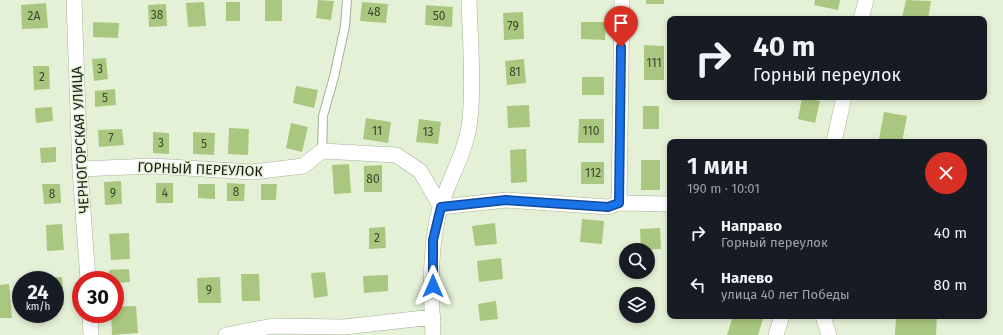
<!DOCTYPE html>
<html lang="ru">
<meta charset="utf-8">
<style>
body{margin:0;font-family:"Fira Sans",sans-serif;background:#20242c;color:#f1f3f6;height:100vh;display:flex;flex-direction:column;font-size:15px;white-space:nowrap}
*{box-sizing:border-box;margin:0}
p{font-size:13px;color:#9ea1a6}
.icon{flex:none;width:22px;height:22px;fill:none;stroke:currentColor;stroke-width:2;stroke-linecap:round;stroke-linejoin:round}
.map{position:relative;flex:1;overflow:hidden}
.drawer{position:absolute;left:667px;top:139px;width:320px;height:180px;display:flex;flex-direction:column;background:#171b24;border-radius:8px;box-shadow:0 2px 6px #0003}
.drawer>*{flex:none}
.hud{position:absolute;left:667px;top:16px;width:320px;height:84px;border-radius:8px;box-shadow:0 2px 6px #0003;background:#171b24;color:#f1f3f6;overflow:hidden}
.controls{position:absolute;left:619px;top:243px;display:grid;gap:8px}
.controls a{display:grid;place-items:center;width:36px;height:36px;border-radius:50%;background:#171b24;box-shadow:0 2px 6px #0003;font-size:20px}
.speed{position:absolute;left:12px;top:271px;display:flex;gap:8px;font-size:20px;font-weight:700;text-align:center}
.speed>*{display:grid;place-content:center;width:52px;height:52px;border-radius:50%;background:#171b24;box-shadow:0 2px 6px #0003;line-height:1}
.speed small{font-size:10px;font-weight:400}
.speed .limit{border:6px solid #d22;background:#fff;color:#111}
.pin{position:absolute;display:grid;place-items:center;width:34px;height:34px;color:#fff;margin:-41px -17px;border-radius:50% 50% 50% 0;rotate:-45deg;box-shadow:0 0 4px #0007}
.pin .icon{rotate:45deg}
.me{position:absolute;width:44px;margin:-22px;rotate:0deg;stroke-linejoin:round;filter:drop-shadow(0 0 3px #0008)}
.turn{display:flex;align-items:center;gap:14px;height:84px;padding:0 20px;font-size:18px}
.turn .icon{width:52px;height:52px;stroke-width:2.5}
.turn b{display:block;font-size:28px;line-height:34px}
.round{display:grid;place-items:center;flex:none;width:42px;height:42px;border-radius:21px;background:#20242c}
.overview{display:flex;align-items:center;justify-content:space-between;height:68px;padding:0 20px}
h1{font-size:24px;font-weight:600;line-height:30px}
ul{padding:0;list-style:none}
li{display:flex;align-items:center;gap:12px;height:52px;padding:0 20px}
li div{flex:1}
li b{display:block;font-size:15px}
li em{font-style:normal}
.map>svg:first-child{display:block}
.building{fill:#aac780}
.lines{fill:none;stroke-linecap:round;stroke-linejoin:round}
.service-casing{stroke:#a5b097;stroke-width:10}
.minor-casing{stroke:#a5b097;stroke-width:16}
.service{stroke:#fff;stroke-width:8}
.minor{stroke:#fff;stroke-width:15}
.route-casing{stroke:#114b97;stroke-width:10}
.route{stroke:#1a73e8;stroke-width:7}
.labels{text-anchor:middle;stroke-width:3;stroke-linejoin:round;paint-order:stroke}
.number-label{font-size:12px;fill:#3b452d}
.street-label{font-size:14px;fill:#161a11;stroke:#e5f1d7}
</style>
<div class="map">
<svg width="1003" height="335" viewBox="0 0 1003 335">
<rect width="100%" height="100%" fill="#e5f1d7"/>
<path class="building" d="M265,0H282V21H265Z
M318,0L334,1L331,20L316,18Z
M646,0H664V4H646Z
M815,0H840L838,10L814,5Z
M906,0L931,1L928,19L902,18Z
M204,2L206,26L188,27L186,3Z
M226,2H240V21H226Z
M362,2L388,4L386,23L360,21Z
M46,3L48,28L22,29L21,5Z
M166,4L167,26L149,27L148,5Z
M426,5L453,7L452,27L425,25Z
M523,12L524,39L504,40L503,13Z
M93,22L119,23L118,38L93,37Z
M581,22H606L605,40L581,39Z
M644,45L664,46V80H644Z
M106,58L108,79L94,81L92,59Z
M524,59L526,83L507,85L505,61Z
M33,66H49L50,89L34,90Z
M582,77H604V95H582Z
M296,86L318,90L314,108L293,103Z
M115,89L116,105L95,107V91Z
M802,98L820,101L815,123L798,119Z
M529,105L530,127L508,128L507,106Z
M643,106H659V129H643Z
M52,107L53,121L36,123L35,108Z
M884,112L907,116L902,142L879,139Z
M366,118L391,122L388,143L363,139Z
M419,119L441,122L438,144L416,142Z
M579,119H604V143H578Z
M291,123L308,127L302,152L286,148Z
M229,128L249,129L248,155L228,154Z
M122,129L124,145L99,147L98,130Z
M153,132L169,133V154L153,153Z
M193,132L215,133L214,155L193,154Z
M56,147V162L41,163L40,148Z
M526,149L527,182L511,183L510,150Z
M641,160H660V190H641Z
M581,162H604V184H581Z
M349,164L351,193L334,194L332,165Z
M382,165V192H364V166Z
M121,181L122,204L105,205L104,182Z
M156,183H173V203H156Z
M227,183L245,184L244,201H227Z
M42,184H60L61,203L44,204Z
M198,184H215V199L198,198Z
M261,184H277L276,200H261Z
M582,219L604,221L602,244L580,242Z
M495,223L497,244L475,246L472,226Z
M62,224L64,250L47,251L46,225Z
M385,227L386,248L369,249V228Z
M660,228L661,249L641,250L640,229Z
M129,233L130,259L111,260L109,234Z
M501,258L503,279L479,282L477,261Z
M129,269L130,282L115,283V280H109V270Z
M325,272L328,296L314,298L311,273Z
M241,274H259L260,301H242Z
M388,275V291L364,293L363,276Z
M62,277L64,305L55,306V280H45V278Z
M220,277L221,303H198L197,278Z
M9,284L12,318H0V285Z
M496,301L498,319L480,321L478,304Z
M136,306L138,333L112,335L111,314H115V307Z
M733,316H764L758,335H727Z
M896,316H937L936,335H895Z"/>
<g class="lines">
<defs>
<path id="service" d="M322,151L323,116L334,77L345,26L347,0"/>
<path id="minor" d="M74,0L80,169L88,280
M861,19L866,0
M834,142L844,97
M80,169L153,166L253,172L303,166L322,151L396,155L420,171L441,207L506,200L608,207L619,203L670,204
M619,203L622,0
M90,314L91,335
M823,316L829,335
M226,335L273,326L344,327L433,317
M433,335C431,293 429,248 440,208C449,178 467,151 470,119C474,80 470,39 469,0
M776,335L782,316"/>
</defs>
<use href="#service" class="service-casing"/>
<use href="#minor" class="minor-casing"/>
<use href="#service" class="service"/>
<use href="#minor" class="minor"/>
</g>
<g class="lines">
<defs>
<path id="route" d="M433,286V240L441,207L506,200L608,207L619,203L621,47"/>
</defs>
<use href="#route" class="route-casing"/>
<use href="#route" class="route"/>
</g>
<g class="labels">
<g class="number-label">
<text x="374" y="16">48</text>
<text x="157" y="19">38</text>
<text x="34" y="20">2А</text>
<text x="439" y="20">50</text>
<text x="513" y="30">79</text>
<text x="654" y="67">111</text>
<text x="100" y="73">3</text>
<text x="515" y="76">81</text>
<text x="42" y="81">2</text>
<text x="105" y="102">5</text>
<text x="377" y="135">11</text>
<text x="591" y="135">110</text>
<text x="428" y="136">13</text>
<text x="111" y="142">7</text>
<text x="161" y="147">3</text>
<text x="204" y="148">5</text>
<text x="593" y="177">112</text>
<text x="373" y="183">80</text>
<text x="236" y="196">8</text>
<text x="113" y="197">9</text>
<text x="165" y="197">4</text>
<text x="52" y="198">8</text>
<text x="377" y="242">2</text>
<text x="209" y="294">9</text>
</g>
<g class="street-label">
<text transform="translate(80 140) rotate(-93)" y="5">ЧЕРНОГОРСКАЯ УЛИЦА</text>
<text transform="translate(200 169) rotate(2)" y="5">ГОРНЫЙ ПЕРЕУЛОК</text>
</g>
</g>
</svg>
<div class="controls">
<a><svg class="icon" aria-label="search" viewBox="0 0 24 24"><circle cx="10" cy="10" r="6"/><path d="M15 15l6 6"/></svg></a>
<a><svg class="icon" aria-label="layers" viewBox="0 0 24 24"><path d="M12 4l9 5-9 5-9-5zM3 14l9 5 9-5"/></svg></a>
</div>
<div class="speed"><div>24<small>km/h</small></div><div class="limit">30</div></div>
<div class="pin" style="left:621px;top:47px;background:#d93025"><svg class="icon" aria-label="arrive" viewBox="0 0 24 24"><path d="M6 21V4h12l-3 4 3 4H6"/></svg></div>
<svg class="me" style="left:433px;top:286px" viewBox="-20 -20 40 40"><path d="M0-17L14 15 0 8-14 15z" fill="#1a73e8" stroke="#fff" stroke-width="4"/></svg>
<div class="hud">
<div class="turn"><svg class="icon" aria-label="right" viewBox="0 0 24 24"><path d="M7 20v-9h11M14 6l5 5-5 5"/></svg><div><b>40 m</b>Горный переулок</div></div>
</div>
<section class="drawer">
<div class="overview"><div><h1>1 мин</h1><p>190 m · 10:01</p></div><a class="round" style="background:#d93025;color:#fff"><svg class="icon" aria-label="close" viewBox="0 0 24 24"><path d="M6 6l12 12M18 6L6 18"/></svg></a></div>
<ul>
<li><svg class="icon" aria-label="right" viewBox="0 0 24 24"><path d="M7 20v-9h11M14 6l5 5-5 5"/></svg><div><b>Направо</b><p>Горный переулок</p></div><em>40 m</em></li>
<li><svg class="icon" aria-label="left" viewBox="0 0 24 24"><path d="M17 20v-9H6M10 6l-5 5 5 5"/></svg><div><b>Налево</b><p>улица 40 лет Победы</p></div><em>80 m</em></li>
</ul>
</section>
</div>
